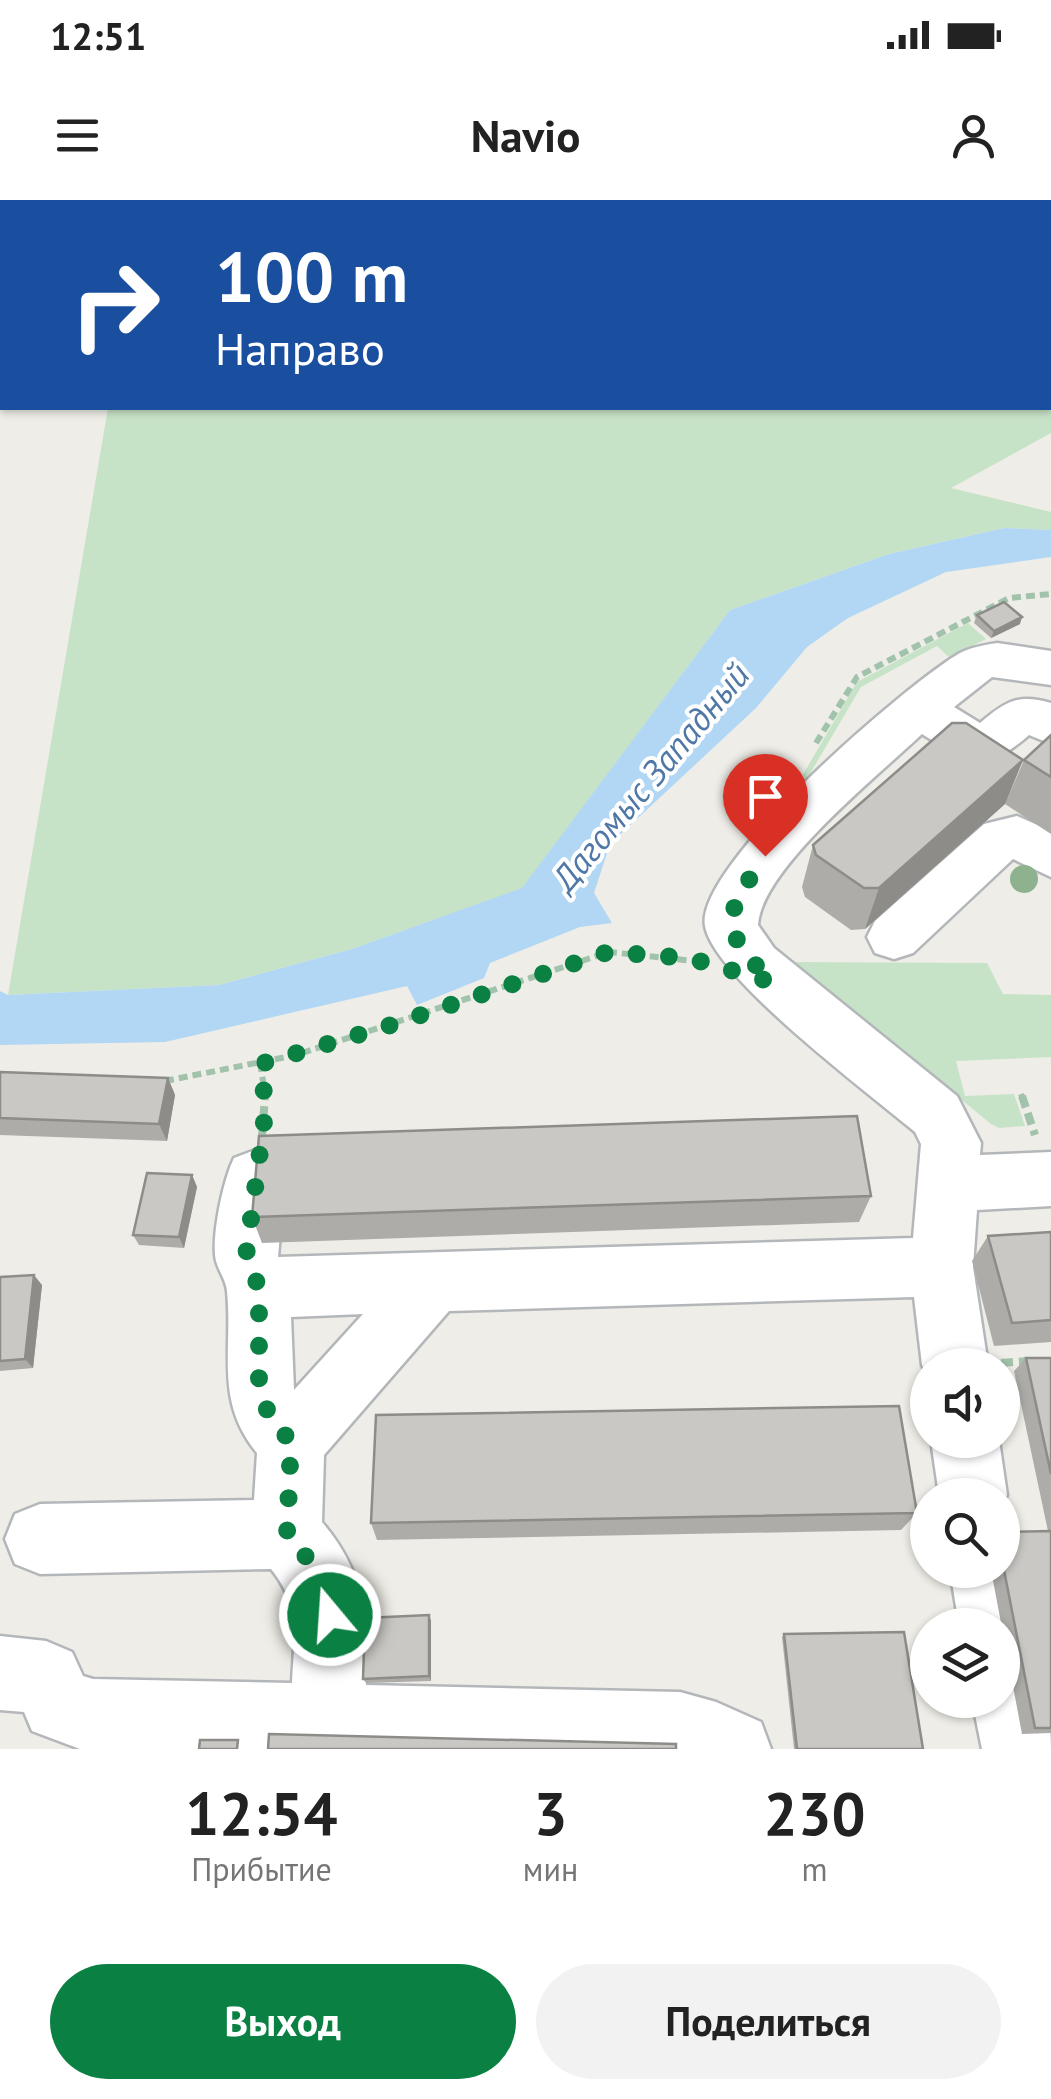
<!DOCTYPE html>
<html lang="ru">
<meta charset="utf-8">
<style>
body{margin:0;font-family:"PT Sans",sans-serif;background:#f2f2f2;color:#222;height:100vh;display:flex;flex-direction:column;font-size:38px;white-space:nowrap}
*{box-sizing:border-box;margin:0}
p{font-size:32px;color:#767676}
.icon{flex:none;width:55px;height:55px;fill:none;stroke:currentColor;stroke-width:2;stroke-linecap:round;stroke-linejoin:round}
.map{position:relative;height:1549px;overflow:hidden}
.details{display:flex;flex-direction:column;background:#fff;flex:1}
.details>*{flex:none}
.top-card{position:absolute;left:0px;top:0px;width:1052px;height:210px;box-shadow:0 2px 8px #0004;background:#1a4fa0;color:#fff;overflow:hidden}
.tools{position:absolute;left:910px;top:1148px;display:grid;gap:20px}
.tools a{display:grid;place-items:center;width:110px;height:110px;border-radius:50%;background:#fff;box-shadow:0 2px 8px #0004;font-size:50px}
.pin{position:absolute;display:grid;place-items:center;width:85px;height:85px;color:#fff;margin:-102px -42px;border-radius:50% 50% 50% 0;rotate:-45deg;box-shadow:0 0 10px #0007}
.pin .icon{rotate:45deg}
.me{position:absolute;width:110px;margin:-55px;rotate:342deg;stroke-linejoin:round;filter:drop-shadow(0 0 8px #0008)}
.turn{display:flex;align-items:center;gap:35px;height:210px;padding:0 50px;font-size:45px}
.turn .icon{width:130px;height:130px;stroke-width:2.5}
.turn b{display:block;font-size:70px;line-height:85px}
.eta{display:flex;justify-content:space-evenly;align-items:center;height:170px;text-align:center}
.eta b{font-size:60px;font-weight:600;line-height:70px}
.action{display:flex;gap:20px;margin-top:auto;padding:20px 50px}
.action a{flex:1;height:115px;border-radius:60px;background:#0b8043;color:#fff;font-size:40px;font-weight:600;line-height:115px;text-align:center}
.action a+a{background:#f2f2f2;color:#222}
.status{display:flex;justify-content:space-between;align-items:center;height:70px;padding:0 50px;background:#fff;direction:ltr}
.status svg{height:28px;fill:currentColor}
header{display:flex;justify-content:space-between;align-items:center;height:130px;padding:0 50px;background:#fff;font-size:45px;font-weight:600}
.map>svg:first-child{display:block}
.green{fill:#c7e3c7}
.water{fill:#b1d7f5}
.lines{fill:none;stroke-linecap:round;stroke-linejoin:round}
.minor-casing{stroke:#b4b7ba;stroke-width:5}
.path-far1{stroke:#a1c3ab;stroke-width:6;stroke-dasharray:9 5;stroke-linecap:butt}
.path{stroke:#a1c3ab;stroke-width:8;stroke-dasharray:12 6;stroke-linecap:butt}
.minor{fill:#fff;fill-rule:evenodd}
.tree{fill:#8fb28e}
.wall{fill:#aeaca9}
.shaded-wall{fill:#8d8c89}
.building{fill:#cac8c4;stroke:#8d8c89;stroke-width:2.5}
.route{stroke:#0b8043;stroke-width:18;stroke-dasharray:0 32.4}
.labels{text-anchor:middle;stroke-width:8;stroke-linejoin:round;paint-order:stroke}
.water-label{font-size:35px;font-style:italic;fill:#4f78a6;stroke:#fff}
</style>
<div class="status"><b>12:51</b><svg viewBox="0 0 49 12"><path d="M0 12V9h3v3zM5 12V6h3v6zM10 12V3h3v9zM15 12V0h3v12zM26 1h20v11H26zM47 4h2v5h-2z"/></svg></div>
<header><svg class="icon" aria-label="menu" viewBox="0 0 24 24"><path d="M4 6h16M4 12h16M4 18h16"/></svg>Navio<svg class="icon" aria-label="person" viewBox="0 0 24 24"><circle cx="12" cy="8" r="4"/><path d="M4 21q1-7 8-7t8 7"/></svg></header>
<div class="map">
<svg width="1051" height="1549" viewBox="0 0 1051 1549">
<rect width="100%" height="100%" fill="#efede7"/>
<path class="green" d="M141,0H1026L1025,2Z
M1051,65V233L951,288L1051,312V330L1004,328L889,354L730,410L523,688L352,749L219,785L8,795L108,208H1050Z
M968,423L986,439L966,449L954,462L937,446L861,487L798,594L784,607L857,482Z
M793,762L987,763L1003,794L1051,795V857L956,861L965,896L1014,894L1025,926L999,928L991,924Z"/>
<path class="water" d="M1004,328L1051,330V357L946,372L848,418L807,447L756,508L610,644L594,693L612,723L580,727L490,763L484,778L417,805L407,786L165,842L0,845V791L8,795L219,785L352,749L522,688L730,410L889,354Z"/>
<g class="lines">
<defs>
<path id="minor" d="M997,443L1051,451V485L992,477L954,507L980,523C1005,502 1018,493 1051,503V544L1029,535C983,575 969,563 922,534C880,574 761,669 758,725L774,748L957,896L981,943L980,955L1051,952V1006L977,1010L973,1067L988,1165H928V1177L922,1165L914,1097L449,1111L324,1255L322,1322C367,1375 367,1419 366,1485L680,1492L716,1502L761,1522L771,1549H80L32,1531L24,1512L0,1510V1436L46,1441L72,1452L83,1476L93,1479L292,1483C294,1437 302,1407 271,1369L40,1374L15,1364L5,1339L15,1314L40,1304L254,1300L257,1253C214,1201 233,1151 227,1091C226,1079 216,1068 215,1055C213,1030 223,981 234,958L255,950L276,958L285,977L278,1057L913,1038L921,944L915,932C870,894 714,778 705,726C694,666 908,483 960,453C971,447 985,445 997,443ZM363,1114L294,1190L291,1117Z
M1017,616L1051,631V677L1013,659L913,753L894,759L875,753L867,737L875,721L984,624Z
M931,1240H999L1007,1295L1002,1306V1295H939Z
M1002,1342L1010,1345C1020,1370 1037,1411 1026,1437C1045,1468 1051,1513 1051,1549H982L972,1500H1002V1425H959L950,1370H1002Z"/>
</defs>
<use href="#minor" class="minor-casing"/>
<path class="path-far1" d="M816,543L857,477L1009,398L1051,394
M260,863L266,899
M165,881L296,855L609,752L703,762
M1021,894L1023,899"/>
<path class="path" d="M1022,896L1035,935
M262,936L265,896
M1001,1163L1028,1161"/>
<use href="#minor" class="minor"/>
</g>
<circle class="tree" cx="1024" cy="679" r="14"/>
<path class="wall" d="M977,415L1020,424L991,438L974,423Z
M1051,535V634L1005,604L1024,560Z
M1023,560L1005,604L865,729L851,730L805,697L802,687L813,645Z
M0,872L168,878L175,895L167,941L0,935Z
M192,975L197,987L184,1048L139,1045L133,1035Z
M871,996L859,1022L262,1043L252,1017Z
M1051,1032V1142L994,1146L972,1061L988,1036Z
M0,1077L42,1085L33,1168L0,1171Z
M1026,1158H1051V1533L1022,1534L991,1370H1002V1332L1048,1331L1014,1171Z
M917,1313L901,1330L377,1340L371,1323Z
M429,1415L431,1421V1481L366,1483L363,1479Z
M784,1434L923,1549H794L782,1437Z"/>
<path class="shaded-wall" d="M1022,417L1020,424L991,438L994,431Z
M1023,560L1005,604L865,729L879,688Z
M168,878L175,895L167,941L159,924Z
M192,975L197,987L184,1048L179,1037Z
M34,1075L42,1085L33,1168L25,1159Z
M429,1415L431,1421V1481L429,1476Z"/>
<path class="building" d="M1004,402L1022,417L994,431L977,415Z
M952,523H966L1023,560L879,688H864L816,655L813,645Z
M1051,535V577L1024,560Z
M0,872L168,878L159,924L0,918Z
M857,916L871,996L252,1017L259,936Z
M147,973L192,975L179,1037L133,1035Z
M1051,1032V1120L1012,1123L988,1036Z
M34,1075L25,1159L0,1161V1077Z
M1026,1158H1051V1274Z
M899,1206L917,1313L371,1323L376,1215Z
M1051,1331V1528H1035L1002,1360V1332Z
M429,1415V1476L363,1479L365,1418Z
M904,1432L923,1549H797L784,1434Z
M269,1534L676,1544V1549H268Z
M200,1540H238L237,1549H199Z"/>
<g class="lines">
<path class="route" d="M330,1415L317,1370L287,1334L291,1242L269,1216L259,1184V1088L246,1056L266,907L260,864L391,825L608,752L689,758L772,782C717,727 723,717 765,656"/>
</g>
<g class="labels">
<g class="water-label">
<text transform="translate(651 577) rotate(-50)" y="12">Дагомыс Западный</text>
</g>
</g>
</svg>
<div class="tools">
<a><svg class="icon" aria-label="sound" viewBox="0 0 24 24"><path d="M4 9h4l5-4v14l-5-4H4zM17 9q2 3 0 6"/></svg></a>
<a><svg class="icon" aria-label="search" viewBox="0 0 24 24"><circle cx="10" cy="10" r="6"/><path d="M15 15l6 6"/></svg></a>
<a><svg class="icon" aria-label="layers" viewBox="0 0 24 24"><path d="M12 4l9 5-9 5-9-5zM3 14l9 5 9-5"/></svg></a>
</div>
<div class="pin" style="left:765px;top:656px;background:#d93025"><svg class="icon" aria-label="arrive" viewBox="0 0 24 24"><path d="M6 21V4h12l-3 4 3 4H6"/></svg></div>
<svg class="me" style="left:330px;top:1415px" viewBox="-20 -20 40 40"><circle r="17" fill="#0b8043" stroke="#fff" stroke-width="3"/><path d="M0-11L8 9 0 5-8 9z" fill="#fff"/></svg>
<div class="top-card">
<div class="turn"><svg class="icon" aria-label="right" viewBox="0 0 24 24"><path d="M7 20v-9h11M14 6l5 5-5 5"/></svg><div><b>100 m</b>Направо</div></div>
</div>
</div>
<section class="details">
<div class="eta">
<div><b>12:54</b><p>Прибытие</p></div>
<div><b>3</b><p>мин</p></div>
<div><b>230</b><p>m</p></div>
</div>
<div class="action"><a>Выход</a><a>Поделиться</a></div>
</section>
